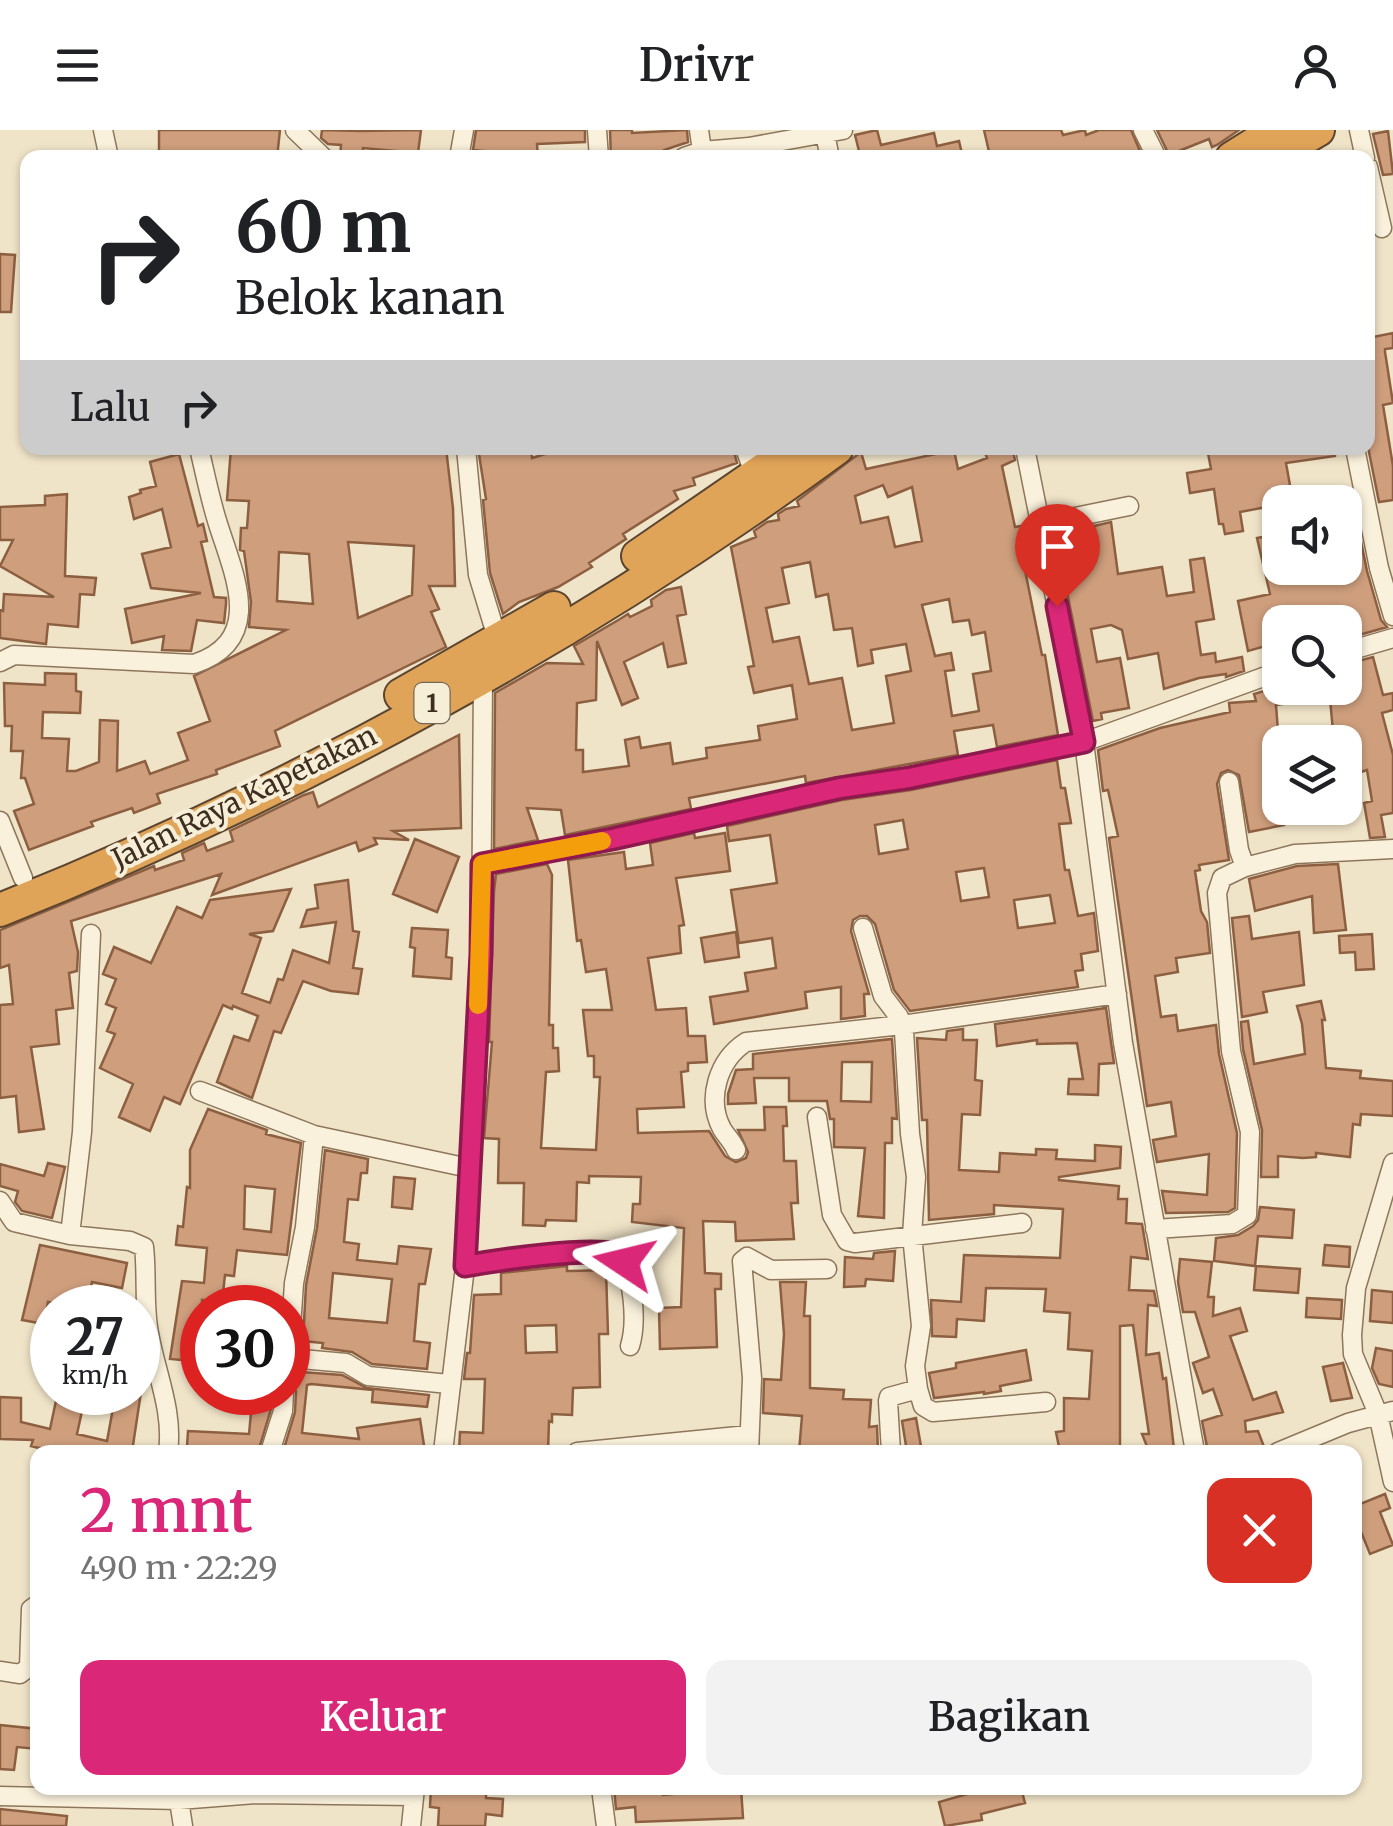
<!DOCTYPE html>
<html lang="id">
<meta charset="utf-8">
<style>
body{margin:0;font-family:Merriweather,serif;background:#f2f2f2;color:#202124;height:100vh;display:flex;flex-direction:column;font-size:38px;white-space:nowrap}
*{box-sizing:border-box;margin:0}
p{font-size:32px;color:#757577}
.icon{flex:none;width:55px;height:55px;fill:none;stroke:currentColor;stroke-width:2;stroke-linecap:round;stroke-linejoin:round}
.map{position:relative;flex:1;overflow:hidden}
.sheet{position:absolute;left:30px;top:1315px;width:1332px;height:350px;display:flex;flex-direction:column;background:#fff;border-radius:20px;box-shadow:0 2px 8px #0004}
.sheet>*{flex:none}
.hud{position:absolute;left:20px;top:20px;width:1355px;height:305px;border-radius:20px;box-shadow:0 2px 8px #0004;background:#fff;color:#202124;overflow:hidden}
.controls{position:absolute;left:1262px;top:355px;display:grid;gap:20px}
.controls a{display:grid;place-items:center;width:100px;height:100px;border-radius:20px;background:#fff;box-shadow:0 2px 8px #0004;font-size:50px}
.speed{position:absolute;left:30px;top:1155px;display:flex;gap:20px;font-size:50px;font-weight:700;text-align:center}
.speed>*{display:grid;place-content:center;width:130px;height:130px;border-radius:50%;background:#fff;box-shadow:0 2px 8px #0004;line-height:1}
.speed small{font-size:25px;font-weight:400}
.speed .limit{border:15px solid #d22;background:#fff;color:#111}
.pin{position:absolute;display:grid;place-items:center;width:85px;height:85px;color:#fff;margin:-102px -42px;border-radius:50% 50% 50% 0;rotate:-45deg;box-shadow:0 0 10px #0007}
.pin .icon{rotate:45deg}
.me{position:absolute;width:110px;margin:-55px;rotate:280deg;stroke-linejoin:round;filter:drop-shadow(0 0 8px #0008)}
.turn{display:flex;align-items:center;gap:35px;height:210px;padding:0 50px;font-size:45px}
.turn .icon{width:130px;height:130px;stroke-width:2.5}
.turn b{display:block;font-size:70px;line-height:85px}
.then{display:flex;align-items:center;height:95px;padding:0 50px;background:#0003;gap:20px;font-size:38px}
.round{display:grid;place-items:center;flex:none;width:105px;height:105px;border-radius:20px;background:#f2f2f2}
.summary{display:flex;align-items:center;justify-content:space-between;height:170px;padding:0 50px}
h1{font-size:60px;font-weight:600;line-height:75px;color:#db2777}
.cta{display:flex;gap:20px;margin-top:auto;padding:20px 50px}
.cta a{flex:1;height:115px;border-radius:20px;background:#db2777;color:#fff;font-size:40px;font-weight:600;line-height:115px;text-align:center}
.cta a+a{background:#f2f2f2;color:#202124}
header{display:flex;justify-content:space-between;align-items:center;height:130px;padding:0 50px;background:#fff;font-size:45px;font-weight:600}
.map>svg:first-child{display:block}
.building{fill:#cf9f7d;stroke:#8d5f41;stroke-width:2.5;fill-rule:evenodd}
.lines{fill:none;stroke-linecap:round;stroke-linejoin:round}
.street-casing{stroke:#8d765c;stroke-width:21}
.highway-casing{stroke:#5b4430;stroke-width:36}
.street{stroke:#faf1dc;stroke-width:18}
.highway{stroke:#e0a458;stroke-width:32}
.route-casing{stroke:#8e194d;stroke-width:25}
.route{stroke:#db2777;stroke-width:18}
.slow{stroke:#f59e0b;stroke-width:18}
.labels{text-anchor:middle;stroke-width:8;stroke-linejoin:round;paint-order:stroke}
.shield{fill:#f7eed8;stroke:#756857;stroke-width:2.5}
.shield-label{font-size:25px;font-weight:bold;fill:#3d2e20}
.street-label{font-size:28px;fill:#3d2e20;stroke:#f7eed8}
</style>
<header><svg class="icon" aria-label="menu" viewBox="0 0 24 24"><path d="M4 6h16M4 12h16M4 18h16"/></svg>Drivr<svg class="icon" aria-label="person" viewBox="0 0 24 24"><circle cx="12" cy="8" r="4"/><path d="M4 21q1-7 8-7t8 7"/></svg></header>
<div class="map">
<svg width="1393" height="1696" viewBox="0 0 1393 1696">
<rect width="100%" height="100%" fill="#f0e4c8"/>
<path class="building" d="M159,0H280L277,28H159Z
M322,0L360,1L421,0L418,23L363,18L362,28H340L341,15L328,14L321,8Z
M476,0H585V12L537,14L538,28H521V25L473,20Z
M610,0H632V3L687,0L688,12L664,20L665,25L611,28Z
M877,0L881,15L934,3L937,16L959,11L963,28H853V22L859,21L855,5Z
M984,0H1061L1063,5L1085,0L1086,5L1099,0H1131L1143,28H1007L1006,22L990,26Z
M1157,0H1239L1217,15L1212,17L1209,9L1169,25Z
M1388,1L1393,44L1383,45L1373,4Z
M0,124L15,125L11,182H0Z
M1393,203V218L1385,219V222L1393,273L1383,275L1393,336V370L1379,372L1368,317V208Z
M231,318H446L453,378L455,456H429L439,479L431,482L446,517L275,601L280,616L216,640L217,644L157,664L160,673L134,683L132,678L91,692L93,696L29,720L14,681L34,674L25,648H21L23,621H11L12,596H5L4,553L45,555V543L76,544V561L81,562L80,583L43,582L42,608L69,609L67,641H76L99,632L100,590L118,591L117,641L145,631L150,644L188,630L178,603L210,591L194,546L286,500L249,497L251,472L244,421L240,420L241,398H247L249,371L227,370ZM348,412L414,416L412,465L358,488ZM279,422L309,424L313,474L277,471Z
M478,318H531L532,328L565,318H733L737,333L693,348L695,355L674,361L678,369L623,404L626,409L589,433L592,437L558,457L519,472L503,484L490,443L483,370L486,369Z
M983,318H1011L1013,322L1015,330L1002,336L1015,397L1028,395L1032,418L1021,420L1042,525H1045L1058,605L997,617L993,595L954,601L958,625L806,653L805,646L689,668L691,679L565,705L561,680L527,678L538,710L494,719L495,563L547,533L583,534L574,516L620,489L628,484L630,487L652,476L651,470L666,460L681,457L686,484L677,486L686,533L668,537L663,513L624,532L638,568L622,575L597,511L596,570L577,573L576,620H583V642L629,636L625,610L639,607L641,618L670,613L673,634L707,628L706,618L760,610L758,596L797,589L792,555L754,563L748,537L754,536L731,417L756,407L754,401L767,392L779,390L778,384L786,379L799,376L797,371L861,322L866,339L954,320L958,339L987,328ZM883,355L888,367L912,357L922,411L895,417L888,387L861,393L855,366ZM810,432L816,467L828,464L834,500L852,498L858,536L873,533L871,520L906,514L911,541L886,546L894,593L852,600L842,548L809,554L799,507L773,512L766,478L789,473L782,438ZM949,469L953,492L969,490L972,505L985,502L991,541L973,544L979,581L952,586L945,541L954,540L951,523L935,526L922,475Z
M1207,318H1335V326L1286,333L1293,372L1240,382L1243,401L1225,404L1223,394H1219L1214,359L1190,363L1187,343L1211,339Z
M179,324L198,396L203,394L207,411L201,412L214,467L226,468V474L224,493L197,490L191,521L162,520L164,506L132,513L125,479L201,463L151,458L142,424L171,417L162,379L134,389L129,367L141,363L140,360L156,356L150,332Z
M67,364L65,446L96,448L94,465L80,464L78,497L48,494L46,514L0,508V480L3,481L4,464L54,467L0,436L13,410H0V377L45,375V366Z
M1111,392L1118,444L1162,437L1167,466L1194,462L1190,430L1204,428L1214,489L1196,492L1201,525L1215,523L1216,532L1242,527L1244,541L1226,547V544L1199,548L1164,559L1158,523L1128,529L1122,500L1111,495L1091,499L1097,532L1120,528L1129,578L1101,583L1102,589L1093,591L1066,457L1071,456L1064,417L1097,411L1094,396Z
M1357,392L1367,441L1381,490L1387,497L1345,509V489L1323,492H1280V512L1248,521L1238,471L1270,464L1257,408L1280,404V438H1345V394Z
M1373,527L1383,565L1393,563V580L1382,583L1393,625V683L1381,685L1385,707L1370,708L1364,673L1372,671L1367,640L1361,642L1358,628L1345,629V612H1334L1329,558H1357L1351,533Z
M1280,556L1286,558L1289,573L1276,575L1278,601L1303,598L1305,612H1280V650H1276L1284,695L1249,702L1239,645L1228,640L1221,643L1217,654L1229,730L1199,735L1200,740L1195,741L1201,781L1207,792L1210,823L1176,828L1178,842L1155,846L1161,887L1176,885L1178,901L1216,895L1219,924L1237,1003L1235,1078L1228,1082L1166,1083L1162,1061L1207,1065L1209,1024L1157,1032L1153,1010L1176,1006L1171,972L1147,976L1109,708L1118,706L1108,660L1103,661L1098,620L1160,598L1230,582L1229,573L1256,571L1254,564Z
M459,605L461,698L393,701L409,710L374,708L377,714L359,721L356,712L212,765L221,744L71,791L78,822L77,841L69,843L73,878L56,880L59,914L31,917L44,999L19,1002L16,966L0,968V875L13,874L9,835L0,838V800L154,736L155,740L184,730L182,723L204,713L207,721L233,711L230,701L304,665L313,662L318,677Z
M1057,630L1061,658H1065L1071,693L1059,694L1065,740H1069L1078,786L1094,783L1098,821L1081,824L1083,840L1075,841L1078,857L910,881L894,860L875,794L867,786H860L853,790L851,801L869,864H864L865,886L841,889V857L805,862L807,878L714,894L710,867L748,861L745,843L776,838L772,808L739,813L731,760L777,753L770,705L729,711L727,696L842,670L911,660ZM903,690L908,719L879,724L875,695ZM984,738L989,767L961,771L956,742ZM1050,765L1055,793L1018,798L1014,770Z
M694,703L695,708L725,703L730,741L676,748L684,795L679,796L681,823L648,828L656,880L686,878L688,906H705L707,932L688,933V941L681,942L684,977L637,979L638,1003L709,1001L725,1026L736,1032L746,1028L748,1022L738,1000H765L764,977H786L787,996H783L784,1031H796L798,1073H791L794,1109L736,1111L735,1092L703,1091L705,1143L721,1144V1159H715L717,1217L660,1219L659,1178L681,1177L684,1098L632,1092L633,1074H640L641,1047L589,1046V1053L577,1052L576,1091L546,1090L545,1096L523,1095L524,1053H498L499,1009L484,1008L492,912H489L494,761L496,744L547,734L552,745L549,895H553V918H558L559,941L546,942L541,1018L596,1020L600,947H594V926H588L583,880H612L606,839L586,842L581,810L577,811L568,730L624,722L626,739L653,735L650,713Z
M415,709L459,727L437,782L393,764Z
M1338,734L1346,800L1314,803L1312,766L1255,781L1249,749L1297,736Z
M348,750L353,801L359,802L353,838L362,839L358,864L331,861L303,851L281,903L274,901L252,968L217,952L234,906L249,911L258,886L233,876L232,879L223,875L180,974L164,967L150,1001L119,987L133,954L100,938L115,904L107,901L116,878L106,874L116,849L103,844L114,817L151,833L177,777L202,788L210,770L291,759L273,801L249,804L261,808L242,863L270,873L278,849L283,850L293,820L329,833L336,792L301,797L307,780L318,778L315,755Z
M1249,786L1252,809L1299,802L1304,855L1263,862L1267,882L1242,887L1232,788Z
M412,798L448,800L446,827L452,828L451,849L413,846L415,818L410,817Z
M736,802L739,827L705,832L701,808Z
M1372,804L1374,839L1356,840L1355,822L1340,823L1339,806Z
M1321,871L1325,890H1322L1326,938L1361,941L1360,948L1393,951V986L1361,984L1360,995L1353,994L1350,1027L1316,1023V1027L1303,1028L1278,1026V1047H1261L1262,1000L1243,919L1241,892L1248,891L1254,934L1305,924L1302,894L1297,876Z
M1106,878L1114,933L1099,934L1098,965L1068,964L1069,949H1083L1077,913L1037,914V910L997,916L995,894Z
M963,899V910H977L975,950L982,951L980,985L962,984L959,1040L999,1042L1000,1023L1036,1025V1019L1057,1020L1056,1029L1095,1031V1015L1121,1017L1120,1038L1059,1047V1050L1119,1056L1118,1069H1127L1126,1093L1142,1094L1148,1129L1131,1127L1129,1160L1154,1161L1157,1176L1148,1175L1146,1225L1159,1223L1163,1249L1166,1248L1174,1319H1148L1142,1304H1149L1133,1195L1120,1196V1319L1084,1318L1064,1322H1060L1056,1302L1064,1301V1268L1089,1269L1092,1221L1068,1219L1070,1183L1044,1181L1046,1159L986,1158L984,1191L957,1189L956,1207L932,1206L931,1170L961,1172L964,1125L1060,1128L1063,1079L994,1075V1084L929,1090L927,990H922L917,908L946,910L947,901Z
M892,909L897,989L892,988V1013H885L884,1088L858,1086L865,1018L834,1017V989H830L827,971H789V948H754L756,973L728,974V964L736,940L753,939V924ZM842,932H872L871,972L841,971Z
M208,979L267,1000L266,1004L301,1013L287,1125L237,1120L234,1146L225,1145L222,1172L202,1170V1232L170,1229L182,1151L204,1153L207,1118L176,1115L178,1096L183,1097L187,1057L190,1058V1020ZM245,1056L275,1059L271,1102L244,1099Z
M325,1020L368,1029L367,1043H361L358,1070L348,1069L344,1112L359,1114L357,1130L397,1134L399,1116L431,1119L425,1154H419L414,1211L430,1213L427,1239L372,1234L352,1222L322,1218L323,1213L303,1211L306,1155L317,1098ZM333,1143L392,1149L387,1193L329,1188Z
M48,1033L65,1037L52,1088L22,1081L15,1072L18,1061L0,1056V1034L44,1046Z
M394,1047L415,1049L412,1079L392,1077Z
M1260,1077L1294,1080L1292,1108L1258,1106L1255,1136L1214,1131L1216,1108L1238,1105L1253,1096L1258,1090Z
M40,1115L127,1133L122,1158L92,1152L87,1178L48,1172L44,1194L22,1190Z
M1325,1115L1350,1117L1349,1137L1323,1135Z
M895,1121L893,1151L866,1149L865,1156L844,1157L845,1127L873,1129L874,1123Z
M1180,1129L1212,1132L1208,1167H1214L1213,1186L1240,1178L1247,1201L1230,1206L1253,1270L1276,1262L1283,1282L1245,1291L1246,1302L1258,1301L1266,1322H1208L1202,1291L1222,1285L1213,1259L1203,1263L1193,1233L1209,1227L1195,1182H1183L1178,1152Z
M567,1136V1141H571L606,1140L608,1204H599L600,1257L573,1258L572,1285L552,1284V1292L549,1291L548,1322H459L460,1302L483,1303L485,1249H464L467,1223H470L474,1165L501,1164V1143ZM556,1195L557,1222L526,1223L525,1196Z
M1256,1136L1300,1139L1298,1163L1254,1160Z
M780,1152H806L804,1186H810V1258L844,1260L843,1269L871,1270L869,1297L877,1296L878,1322H799L802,1286L763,1283L764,1249L781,1250L784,1204Z
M1372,1160L1393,1162V1193L1370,1191Z
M1307,1168L1342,1170L1341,1189L1306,1187Z
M1376,1218L1393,1221V1257L1379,1254L1372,1238Z
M1026,1220L1031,1250L1000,1256L1001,1261L984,1264V1262L934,1268L929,1243L956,1238V1233Z
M1343,1233L1352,1268L1331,1271L1323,1237Z
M301,1242L342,1245L367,1258L429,1265L427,1277L418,1276L372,1272L373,1260L311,1254L307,1255L302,1303L359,1309L357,1298L420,1289L425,1322H283L295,1282L296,1262L293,1253Z
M116,1262H141L132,1322H55L31,1316L33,1310L0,1309V1267L21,1268V1292L50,1299L57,1266L84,1272L77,1304L107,1311Z
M253,1262H271V1279L258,1322L187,1316L188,1301L249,1304Z
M916,1288L922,1322H907L902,1291Z
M1385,1364L1390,1378L1380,1382L1393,1415L1370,1424L1355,1387V1376Z
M0,1595L38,1599V1619L17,1617L14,1640L0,1639Z
M431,1658L465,1661V1658H486V1668L503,1669L502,1686L486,1684L485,1696H438L439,1678L430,1677Z
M614,1658H663V1665L741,1658L743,1688L636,1692L635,1677L616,1679Z
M988,1658H1021L1025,1673L981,1684L982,1690L945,1696L939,1672Z
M0,1679L67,1686L66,1696H0Z"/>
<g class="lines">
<defs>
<path id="street" d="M103,0L109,28
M295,0L324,28
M597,0L599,28
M699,0L702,21
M1143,0L1157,28
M1359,0L1365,28
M825,4L830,28
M684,27L702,21L749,17L843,0
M459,28L464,0
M1368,37L1382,98
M466,318L478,445L498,511
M745,318L757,352
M1025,318L1084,612L1123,913L1195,1322
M1355,318L1379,438L1393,486
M1041,394L1129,376
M1345,522L1393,508
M0,532L14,525L194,534C266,510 234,445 218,394C210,369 205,343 199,318
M1229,652L1239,720L1245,737L1295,724L1393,719
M0,691L23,748
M482,734L612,709L840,658L909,648L1084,612L1280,541
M863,798L883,866L899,887L904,901L910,1004L916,1047L912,1105L921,1196L915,1236L918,1259L889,1267L888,1271L891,1322
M91,804L82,1002L70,1105L130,1111L144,1117C147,1143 144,1170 148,1197C154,1239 174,1279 168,1322
M200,961L314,1005L469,1038
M817,987L832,1085L847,1111L855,1113L1022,1093
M736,1020C732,1011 727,1007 722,999C706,969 718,930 746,912L902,895L1117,864
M1393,1033L1356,1158L1352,1205L1353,1224L1378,1284L1393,1352
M0,1071L14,1092L70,1105
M1155,1099L1232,1094L1247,1085L1250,1002L1231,921L1217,763L1222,748L1245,737
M465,1137C498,1130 586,1117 617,1124C634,1142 637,1193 630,1216
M290,1228L346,1233L368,1246L449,1254
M288,1242L294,1153L305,1097L314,1005
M918,1259L923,1276L933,1282L1046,1272
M270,1322L283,1281L284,1262
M443,1322L465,1137L481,824L483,546
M577,1322L748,1305
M749,1322L752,1248L742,1131L747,1127L771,1140L827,1139
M1278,1322L1348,1293L1393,1281
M0,1541L20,1544L29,1537L31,1479L38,1474
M177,1658L183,1696
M601,1658L606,1696
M0,1666L179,1670L256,1664L414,1666
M411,1696L415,1658"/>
<path id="highway" d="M1232,28L1277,0
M1270,28L1318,0
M638,426L795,318
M401,565L554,478
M0,780C294,662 581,506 837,318"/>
</defs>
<use href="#street" class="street-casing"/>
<use href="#highway" class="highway-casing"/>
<use href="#street" class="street"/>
<use href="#highway" class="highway"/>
</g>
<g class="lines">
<defs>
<path id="route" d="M624,1132L617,1124C585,1117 499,1130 465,1136L481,824L482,734L612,709L840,658L909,648L1084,612L1057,476"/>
</defs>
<use href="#route" class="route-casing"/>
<use href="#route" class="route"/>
<path class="slow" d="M478,875L482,734L602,711"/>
</g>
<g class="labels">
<rect class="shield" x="414.5" y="553" width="35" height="40" rx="8"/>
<g class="shield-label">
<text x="432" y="582">1</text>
</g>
<g class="street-label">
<text transform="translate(244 667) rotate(-26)" y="10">Jalan Raya Kapetakan</text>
</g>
</g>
</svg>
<div class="controls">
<a><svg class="icon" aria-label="sound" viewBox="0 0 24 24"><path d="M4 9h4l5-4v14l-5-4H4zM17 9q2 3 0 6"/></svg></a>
<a><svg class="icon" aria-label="search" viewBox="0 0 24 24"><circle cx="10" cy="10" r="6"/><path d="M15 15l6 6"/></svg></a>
<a><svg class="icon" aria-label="layers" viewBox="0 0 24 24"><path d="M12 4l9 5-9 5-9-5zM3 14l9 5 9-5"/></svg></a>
</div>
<div class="speed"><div>27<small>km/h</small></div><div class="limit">30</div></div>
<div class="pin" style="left:1057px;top:476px;background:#d93025"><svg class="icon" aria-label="arrive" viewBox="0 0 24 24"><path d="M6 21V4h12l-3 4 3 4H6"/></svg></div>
<svg class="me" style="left:624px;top:1132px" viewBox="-20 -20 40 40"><path d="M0-17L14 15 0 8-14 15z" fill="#db2777" stroke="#fff" stroke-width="4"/></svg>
<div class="hud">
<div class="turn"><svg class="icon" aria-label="right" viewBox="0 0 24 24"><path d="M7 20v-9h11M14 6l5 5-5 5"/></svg><div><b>60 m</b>Belok kanan</div></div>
<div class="then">Lalu<svg class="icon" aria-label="right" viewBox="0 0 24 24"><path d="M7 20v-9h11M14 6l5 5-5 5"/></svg></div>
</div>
<section class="sheet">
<div class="summary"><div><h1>2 mnt</h1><p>490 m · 22:29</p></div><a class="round" style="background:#d93025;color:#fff"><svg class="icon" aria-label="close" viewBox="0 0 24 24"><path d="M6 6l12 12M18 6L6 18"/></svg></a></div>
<div class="cta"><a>Keluar</a><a>Bagikan</a></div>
</section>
</div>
